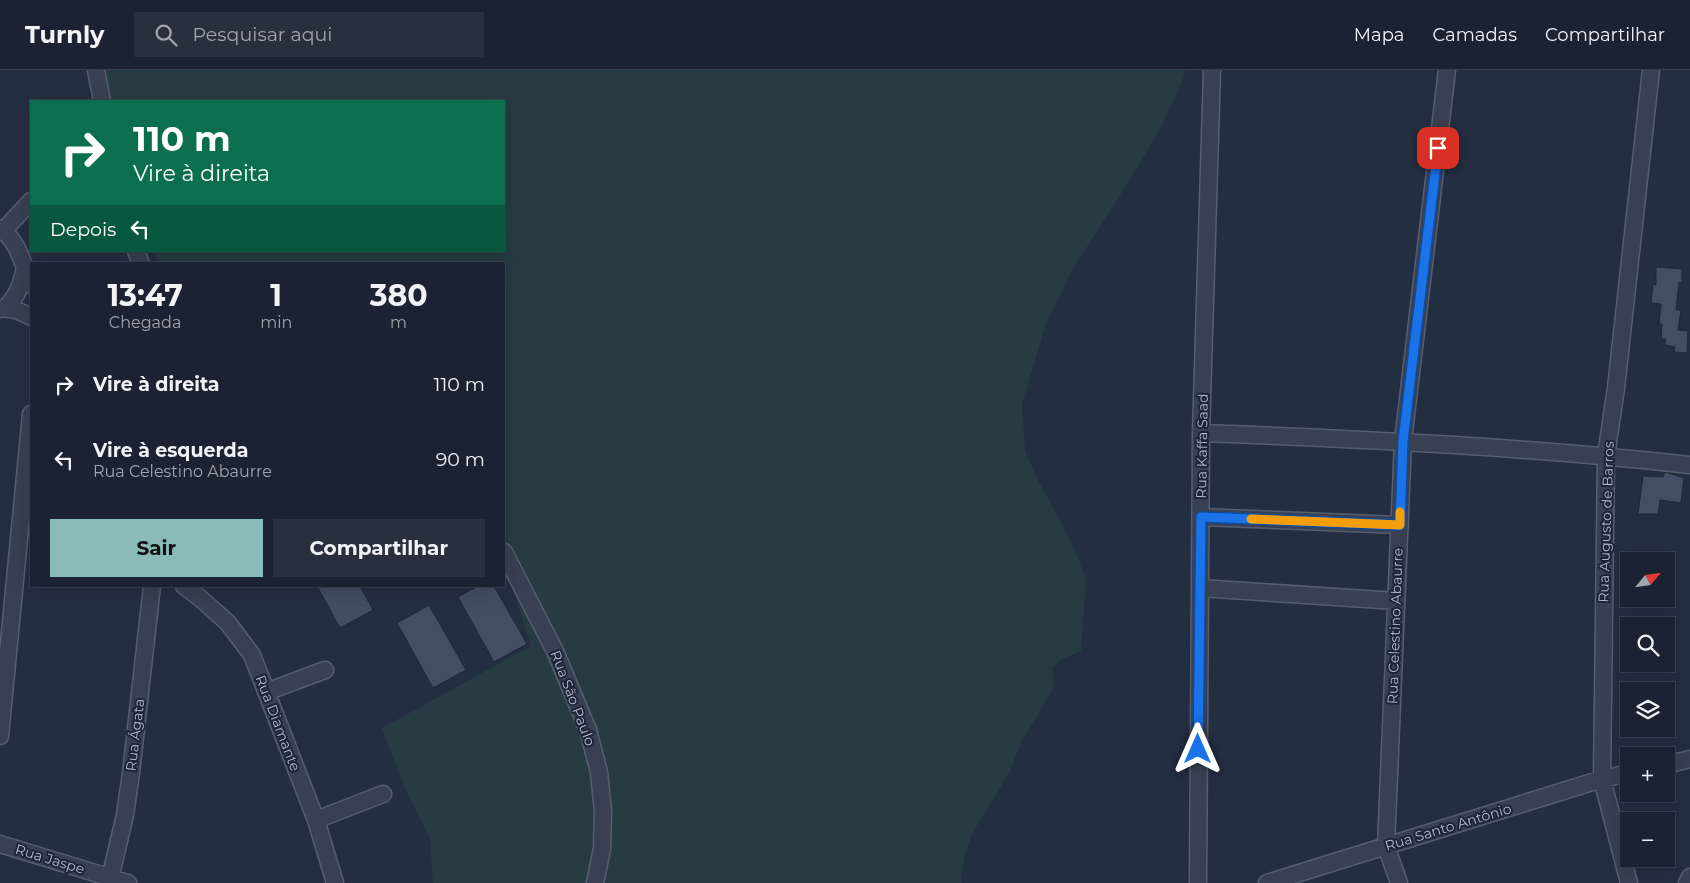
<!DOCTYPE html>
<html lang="pt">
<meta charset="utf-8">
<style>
body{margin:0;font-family:Montserrat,sans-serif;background:#282f3d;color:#f1f3f6;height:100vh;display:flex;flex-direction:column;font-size:19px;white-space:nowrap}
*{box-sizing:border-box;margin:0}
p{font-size:16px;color:#a0a4ab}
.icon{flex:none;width:28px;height:28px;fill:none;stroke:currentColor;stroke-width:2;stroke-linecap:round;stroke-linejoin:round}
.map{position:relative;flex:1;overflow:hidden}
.side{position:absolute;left:30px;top:192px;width:475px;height:325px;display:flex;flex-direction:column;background:#1b2231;border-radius:0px;box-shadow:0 5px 20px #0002,0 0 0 1px #393f4d}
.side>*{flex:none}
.hud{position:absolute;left:30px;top:30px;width:475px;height:152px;border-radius:0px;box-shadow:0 5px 20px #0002,0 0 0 1px #393f4d;background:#0b6e4f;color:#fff;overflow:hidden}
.needle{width:32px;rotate:61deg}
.tools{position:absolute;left:1620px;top:482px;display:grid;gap:10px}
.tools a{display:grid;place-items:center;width:55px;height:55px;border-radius:0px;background:#1b2231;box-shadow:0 5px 20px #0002,0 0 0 1px #393f4d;font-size:25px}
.pin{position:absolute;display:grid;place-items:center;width:42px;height:42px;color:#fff;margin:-21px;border-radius:10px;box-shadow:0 2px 8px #0006}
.me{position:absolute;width:55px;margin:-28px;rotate:0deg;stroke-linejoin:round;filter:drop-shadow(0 0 4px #0008)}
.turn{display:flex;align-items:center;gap:18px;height:105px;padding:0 20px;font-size:22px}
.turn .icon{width:65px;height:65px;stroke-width:2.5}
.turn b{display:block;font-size:35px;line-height:42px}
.then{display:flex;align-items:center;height:48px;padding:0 20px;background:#0003;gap:10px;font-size:19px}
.eta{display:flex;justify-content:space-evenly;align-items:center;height:85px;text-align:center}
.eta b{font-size:30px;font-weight:700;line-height:35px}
.primary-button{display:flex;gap:10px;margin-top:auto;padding:10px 20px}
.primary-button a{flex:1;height:58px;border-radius:0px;background:#8bbbb9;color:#111;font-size:20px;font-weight:700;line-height:58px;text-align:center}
.primary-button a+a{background:#282f3d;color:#f1f3f6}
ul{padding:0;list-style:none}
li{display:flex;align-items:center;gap:15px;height:75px;padding:0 20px}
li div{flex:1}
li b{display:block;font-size:19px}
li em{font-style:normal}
header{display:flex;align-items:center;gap:30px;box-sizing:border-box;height:70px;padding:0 25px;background:#1b2231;border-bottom:1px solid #393f4d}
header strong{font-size:24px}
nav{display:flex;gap:28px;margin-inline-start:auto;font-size:18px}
.search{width:350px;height:45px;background:#282f3d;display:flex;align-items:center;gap:12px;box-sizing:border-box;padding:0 18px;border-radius:0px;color:#a0a4ab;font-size:19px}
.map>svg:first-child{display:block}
.green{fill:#263c42}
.building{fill:#434d63;stroke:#1f2738}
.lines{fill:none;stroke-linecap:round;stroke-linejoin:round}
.minor-casing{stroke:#565e6e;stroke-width:19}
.minor{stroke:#384051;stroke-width:16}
.route-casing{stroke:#114b97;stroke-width:12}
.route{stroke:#1a73e8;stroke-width:9}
.slow{stroke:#f59e0b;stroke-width:9}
.labels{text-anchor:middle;stroke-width:4;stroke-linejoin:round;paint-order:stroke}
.street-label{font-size:14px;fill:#b5bbcb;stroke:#1d2536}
</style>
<header>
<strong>Turnly</strong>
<div class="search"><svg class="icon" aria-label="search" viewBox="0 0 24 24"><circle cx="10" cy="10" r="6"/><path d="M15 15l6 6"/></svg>Pesquisar aqui</div>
<nav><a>Mapa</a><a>Camadas</a><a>Compartilhar</a></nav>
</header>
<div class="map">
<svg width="1690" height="813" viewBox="0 0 1690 813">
<rect width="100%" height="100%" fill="#242e41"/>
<path class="green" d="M106,0H1185L1181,15L1160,59L1130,110L1072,200L1045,257L1022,334L1025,381L1038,410L1074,477L1086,510L1081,581L1062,589L1052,598L1054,617L1040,642L1023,668L1009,703L972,764L965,784L961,813H433L430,768L404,716L382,658L531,576L504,490V194H158L154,181H504V31H110Z"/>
<path class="building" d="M1656,197L1682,199V213L1679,212L1676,240H1681L1678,260L1688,261L1687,283L1674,282L1675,277L1665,275L1666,269H1661L1662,254H1659L1661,234L1651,233L1653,214L1656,215Z
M1665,402L1684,408L1681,433L1660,430L1658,444H1638L1643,406L1663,407Z
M317,516H360L373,540L340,558Z
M478,516H494L527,574L494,592L458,527Z
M429,535L466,600L433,618L397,553Z"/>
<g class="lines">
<defs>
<path id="minor" d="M96,0L102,31
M0,159C18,169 24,197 31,215
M3,161L31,131
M136,181L141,194
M5,238C18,226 21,215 25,198
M0,239C11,237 22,242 31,247
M1201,363C1365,369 1528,377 1690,395
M1201,447L1400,455
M504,482L555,581L588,660L599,702L603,742L602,779L595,813
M184,516L200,528L228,553L252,585L316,750L335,813
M1200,518L1396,531
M266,622L325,600
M0,666L31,344
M1666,695L1690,689
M316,750L383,724
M0,774L128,813
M109,813L125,745L131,703L152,516
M1198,813L1201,363L1212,0
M1267,813L1602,709L1629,703
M1399,813L1386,776L1403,371L1447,0
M1629,813L1602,709L1606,386L1616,318L1651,0
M1687,813L1690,807"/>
</defs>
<use href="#minor" class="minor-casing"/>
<use href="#minor" class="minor"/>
</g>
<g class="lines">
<defs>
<path id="route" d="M1198,679L1201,447L1400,455L1403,371L1438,78"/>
</defs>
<use href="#route" class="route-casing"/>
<use href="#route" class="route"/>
<path class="slow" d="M1251,449L1400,455V442"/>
</g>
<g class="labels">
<g class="street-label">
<text transform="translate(1202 376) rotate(-89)" y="5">Rua Kaffa Saad</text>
<text transform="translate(1606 452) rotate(-88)" y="5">Rua Augusto de Barros</text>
<text transform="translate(1395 556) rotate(-88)" y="5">Rua Celestino Abaurre</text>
<text transform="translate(573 628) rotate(69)" y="5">Rua São Paulo</text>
<text transform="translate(278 653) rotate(69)" y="5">Rua Diamante</text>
<text transform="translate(135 665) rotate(-83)" y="5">Rua Ágata</text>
<text transform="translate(1448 757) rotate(-17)" y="5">Rua Santo Antônio</text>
<text transform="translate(50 789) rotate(17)" y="5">Rua Jaspe</text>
</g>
</g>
</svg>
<div class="tools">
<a><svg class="needle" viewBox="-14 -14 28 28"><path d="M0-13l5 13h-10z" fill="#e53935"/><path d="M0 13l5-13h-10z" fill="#a0a4ab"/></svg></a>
<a><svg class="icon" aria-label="search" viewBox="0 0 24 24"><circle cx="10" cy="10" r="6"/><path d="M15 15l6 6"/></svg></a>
<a><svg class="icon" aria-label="layers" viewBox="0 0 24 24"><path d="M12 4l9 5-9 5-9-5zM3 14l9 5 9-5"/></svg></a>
<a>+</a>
<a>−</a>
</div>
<div class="pin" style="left:1438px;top:78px;background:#d93025"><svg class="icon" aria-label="arrive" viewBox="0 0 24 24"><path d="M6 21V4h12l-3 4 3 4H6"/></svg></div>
<svg class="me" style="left:1198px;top:679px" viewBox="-20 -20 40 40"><path d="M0-17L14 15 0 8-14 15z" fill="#1a73e8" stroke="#fff" stroke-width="4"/></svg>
<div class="hud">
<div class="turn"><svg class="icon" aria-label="right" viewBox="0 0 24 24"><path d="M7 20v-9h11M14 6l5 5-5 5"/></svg><div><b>110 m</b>Vire à direita</div></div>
<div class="then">Depois<svg class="icon" aria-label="left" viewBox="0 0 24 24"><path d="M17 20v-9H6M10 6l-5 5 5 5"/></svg></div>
</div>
<section class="side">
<div class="eta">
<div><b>13:47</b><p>Chegada</p></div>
<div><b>1</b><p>min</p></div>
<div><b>380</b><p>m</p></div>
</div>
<ul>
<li><svg class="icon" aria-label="right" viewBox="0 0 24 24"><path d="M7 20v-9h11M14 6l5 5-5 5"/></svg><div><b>Vire à direita</b></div><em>110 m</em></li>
<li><svg class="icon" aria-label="left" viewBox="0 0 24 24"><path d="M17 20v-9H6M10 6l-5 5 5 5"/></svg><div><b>Vire à esquerda</b><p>Rua Celestino Abaurre</p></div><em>90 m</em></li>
</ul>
<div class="primary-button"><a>Sair</a><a>Compartilhar</a></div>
</section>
</div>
